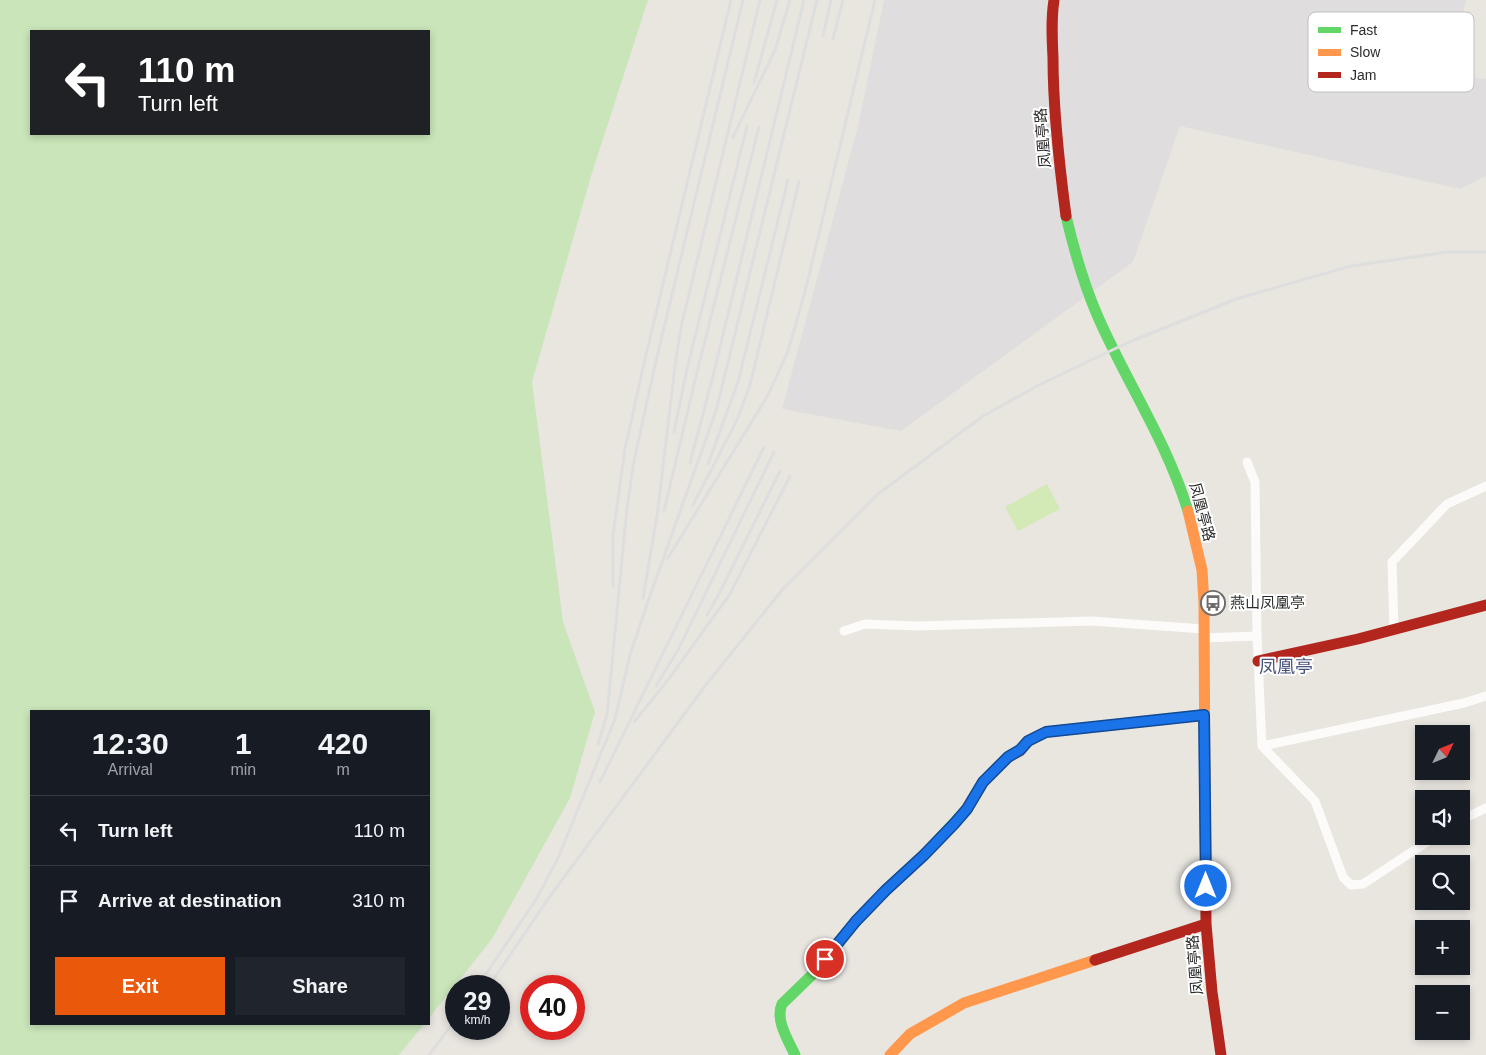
<!DOCTYPE html>
<meta charset="utf-8">
<style>
body{margin:0;font-family:Arial,"Noto Sans SC",sans-serif;background:#20242c;color:#f1f3f6;height:100vh;display:flex;flex-direction:column;font-size:19px;white-space:nowrap}
*{box-sizing:border-box;margin:0}
p{font-size:16px;color:#9ea1a6}
.icon{flex:none;width:28px;height:28px;fill:none;stroke:currentColor;stroke-width:2;stroke-linecap:round;stroke-linejoin:round}
.map{position:relative;flex:1;overflow:hidden}
.drawer{position:absolute;left:30px;top:710px;width:400px;height:315px;display:flex;flex-direction:column;background:#171b24;border-radius:0px;box-shadow:0 2px 8px #0003}
.drawer>*{flex:none}
.banner{position:absolute;left:30px;top:30px;width:400px;height:105px;border-radius:0px;box-shadow:0 2px 8px #0003;background:#202124;color:#fff;overflow:hidden}
.needle{width:32px;rotate:47deg}
.controls{position:absolute;left:1415px;top:725px;display:grid;gap:10px}
.controls a{display:grid;place-items:center;width:55px;height:55px;border-radius:0px;background:#171b24;box-shadow:0 2px 8px #0003;font-size:25px}
.speed{position:absolute;left:445px;top:975px;display:flex;gap:10px;font-size:25px;font-weight:700;text-align:center}
.speed>*{display:grid;place-content:center;width:65px;height:65px;border-radius:50%;background:#171b24;box-shadow:0 2px 8px #0003;line-height:1}
.speed small{font-size:12px;font-weight:400}
.speed .limit{border:8px solid #d22;background:#fff;color:#111}
.pin{position:absolute;display:grid;place-items:center;width:42px;height:42px;color:#fff;margin:-21px;border:2px solid #fff;border-radius:50%;box-shadow:0 1px 5px #0007}
.me{position:absolute;width:55px;margin:-28px;rotate:0deg;stroke-linejoin:round;filter:drop-shadow(0 0 4px #0008)}
.turn{display:flex;align-items:center;gap:18px;height:105px;padding:0 25px;font-size:22px}
.turn .icon{width:65px;height:65px;stroke-width:2.5}
.turn b{display:block;font-size:35px;line-height:42px}
.eta{display:flex;justify-content:space-evenly;align-items:center;height:85px;text-align:center}
.eta b{font-size:30px;font-weight:800;line-height:35px}
.primary-button{display:flex;gap:10px;margin-top:auto;padding:10px 25px}
.primary-button a{flex:1;height:58px;border-radius:0px;background:#ea580c;color:#fff;font-size:20px;font-weight:800;line-height:58px;text-align:center}
.primary-button a+a{background:#20242c;color:#f1f3f6}
ul{padding:0;list-style:none}
li{display:flex;align-items:center;gap:15px;height:70px;padding:0 25px;border-top:1px solid #363941}
li div{flex:1}
li b{display:block;font-size:19px}
li em{font-style:normal}
.map>svg:first-child{display:block}
.industrial{fill:#e0dddf}
.green{fill:#c9e5b9;fill-rule:evenodd}
.pitch{fill:#d3e9b6}
.lines{fill:none;stroke-linecap:round;stroke-linejoin:round}
.street{stroke:#fcfbfa;stroke-width:9}
.fast{stroke:#63d668;stroke-width:11}
.slow{stroke:#ff974d;stroke-width:11}
.jam{stroke:#b3261e;stroke-width:11}
.rail{stroke:#dedede;stroke-width:3}
.route-casing{stroke:#114b97;stroke-width:12}
.route{stroke:#1a73e8;stroke-width:9}
.labels{text-anchor:middle;stroke-width:4;stroke-linejoin:round;paint-order:stroke}
.street-label{font-size:15px;fill:#2b2b2b;stroke:#fff}
.poi-label{font-size:15px;fill:#2b2b2b;stroke:#fff;text-anchor:start}
.quarter-label{font-size:18px;fill:#4a517c;stroke:#fff}
.key{fill:#fff;stroke:#bfbfbf;stroke-width:1}
.key-label{font-size:14px;fill:#2b2b2b}
</style>
<div class="map">
<svg width="1486" height="1055" viewBox="0 0 1486 1055">
<rect width="100%" height="100%" fill="#e9e6e0"/>
<path class="industrial" d="M884,0H1466L1448,74L1486,79V176L1460,189L1180,126L1133,262L901,431L782,409L858,126Z"/>
<path class="green" d="M0,0H648L591,176L532,382L563,622L595,712L570,798L492,939L429,1018V711H31V1024H424L399,1055H0ZM31,31H429V134H31Z"/>
<path class="pitch" d="M1047,484L1060,509L1018,531L1005,507Z"/>
<g class="lines">
<path class="street" d="M1247,462L1255,482L1257,636
M1394,630L1392,562L1447,504L1486,486
M844,631L865,624L918,626L1091,621L1204,629
M1204,638L1257,636L1262,746L1315,801L1343,877L1351,885L1363,884L1436,836
M1262,746L1464,703L1486,696
M1461,820L1486,808"/>
<path class="fast" d="M1066,216C1074,250 1084,285 1098,317C1127,383 1167,442 1188,511
M795,1055C788,1040 775,1020 782,1004L815,972L856,921L886,890L924,855L965,811"/>
<path class="slow" d="M1188,511L1202,570L1204,603L1205,801
M965,811L983,782L1008,757L1020,751L1028,741L1046,732L1204,715
M890,1055L910,1034L964,1003L1095,960"/>
<path class="jam" d="M1054,0C1051,19 1052,38 1053,58C1053,111 1059,163 1066,216
M1258,661L1358,639L1486,605
M1205,801L1206,924L1212,992L1221,1055
M1095,960L1206,924"/>
<path class="rail" d="M823,36L831,0
M833,39L843,0
M754,83L777,0
M733,137L775,50L790,0
M674,432L687,369L747,126
M690,463L713,376L804,0
M708,464L738,382L788,180
M693,505L737,420L750,385L799,182
M664,511L697,372L759,127
M668,558L768,395L788,351L805,292L875,0
M613,586V535L625,449L645,359L731,0
M643,598L658,509L675,366L681,327L760,0
M707,615L720,592L780,471
M656,686L678,650L774,452
M634,722L668,680L730,594L790,476
M598,744L607,715L627,508L634,461L656,361L743,0
M600,782L764,447
M478,986L537,898L558,858L615,719L630,655L646,607L716,411L817,0
M489,986L548,899L705,686L783,589L878,494L983,416L1037,386L1127,343L1236,299L1351,266L1448,252H1486
M429,1055L456,1019"/>
</g>
<g class="lines">
<defs>
<path id="route" d="M825,959L856,921L886,890L924,855L954,824L967,809L983,782L1008,757L1020,750L1028,741L1046,732L1204,715L1206,886"/>
</defs>
<use href="#route" class="route-casing"/>
<use href="#route" class="route"/>
</g>
<defs>
<symbol id="bus-ring" viewBox="-11 -11 22 22"><circle r="9.5" fill="#fff" stroke="#6e6c6a" stroke-width="1.5"/><path d="M-5-6H5V4H4V6H2V4H-2V6H-4V4H-5ZM-3.5-4V0h7V-4ZM-3.5 1.2v1.5H-2V1.2ZM2 1.2v1.5H3.5V1.2Z" fill="#6e6c6a"/></symbol>
</defs>
<g fill-rule="evenodd">
<use href="#bus-ring" x="1199" y="589" width="28" height="28"/>
</g>
<g class="labels">
<g class="street-label">
<text transform="translate(1043 138) rotate(-95)" y="5">凤凰亭路</text>
<text transform="translate(1202 512) rotate(75)" y="5">凤凰亭路</text>
<text transform="translate(1195 965) rotate(-95)" y="5">凤凰亭路</text>
</g>
<g class="poi-label">
<text x="1230" y="608">燕山凤凰亭</text>
</g>
<g class="quarter-label">
<text x="1286" y="673">凤凰亭</text>
</g>
</g>
<rect x="1308" y="12" width="166" height="80" rx="8" class="key"/>
<rect x="1318" y="27" width="23" height="6" fill="#63d668"/>
<rect x="1318" y="49" width="23" height="7" fill="#ff974d"/>
<rect x="1318" y="72" width="23" height="6" fill="#b3261e"/>
<g class="key-label">
<text x="1350" y="35">Fast</text>
<text x="1350" y="57">Slow</text>
<text x="1350" y="80">Jam</text>
</g>
</svg>
<div class="controls">
<a><svg class="needle" viewBox="-14 -14 28 28"><path d="M0-13l5 13h-10z" fill="#e53935"/><path d="M0 13l5-13h-10z" fill="#9ea1a6"/></svg></a>
<a><svg class="icon" aria-label="sound" viewBox="0 0 24 24"><path d="M4 9h4l5-4v14l-5-4H4zM17 9q2 3 0 6"/></svg></a>
<a><svg class="icon" aria-label="search" viewBox="0 0 24 24"><circle cx="10" cy="10" r="6"/><path d="M15 15l6 6"/></svg></a>
<a>+</a>
<a>−</a>
</div>
<div class="speed"><div>29<small>km/h</small></div><div class="limit">40</div></div>
<div class="pin" style="left:825px;top:959px;background:#d93025"><svg class="icon" aria-label="arrive" viewBox="0 0 24 24"><path d="M6 21V4h12l-3 4 3 4H6"/></svg></div>
<svg class="me" style="left:1206px;top:886px" viewBox="-20 -20 40 40"><circle r="17" fill="#1a73e8" stroke="#fff" stroke-width="3"/><path d="M0-11L8 9 0 5-8 9z" fill="#fff"/></svg>
<div class="banner">
<div class="turn"><svg class="icon" aria-label="left" viewBox="0 0 24 24"><path d="M17 20v-9H6M10 6l-5 5 5 5"/></svg><div><b>110 m</b>Turn left</div></div>
</div>
<section class="drawer">
<div class="eta">
<div><b>12:30</b><p>Arrival</p></div>
<div><b>1</b><p>min</p></div>
<div><b>420</b><p>m</p></div>
</div>
<ul>
<li><svg class="icon" aria-label="left" viewBox="0 0 24 24"><path d="M17 20v-9H6M10 6l-5 5 5 5"/></svg><div><b>Turn left</b></div><em>110 m</em></li>
<li><svg class="icon" aria-label="arrive" viewBox="0 0 24 24"><path d="M6 21V4h12l-3 4 3 4H6"/></svg><div><b>Arrive at destination</b></div><em>310 m</em></li>
</ul>
<div class="primary-button"><a>Exit</a><a>Share</a></div>
</section>
</div>
